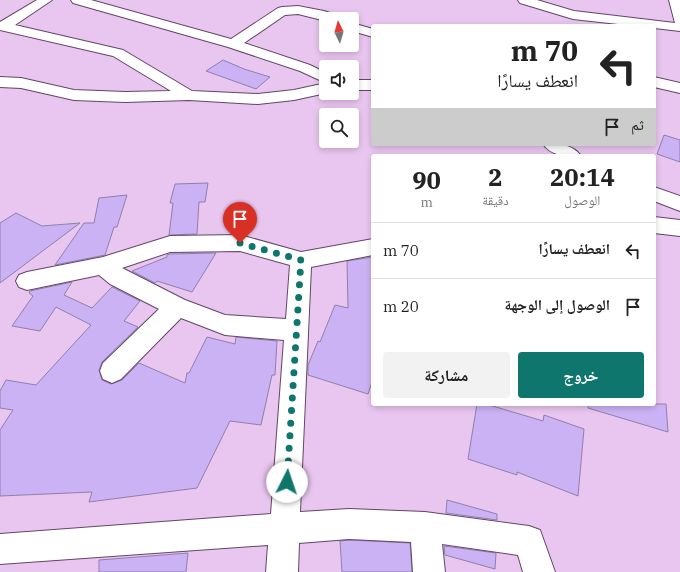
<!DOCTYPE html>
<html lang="ar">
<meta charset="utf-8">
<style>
body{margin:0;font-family:"IBM Plex Serif","Noto Naskh Arabic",serif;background:#f2f2f2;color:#222;direction:rtl;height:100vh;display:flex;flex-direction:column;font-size:15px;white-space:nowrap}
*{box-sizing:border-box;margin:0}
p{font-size:13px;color:#767676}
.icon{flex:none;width:22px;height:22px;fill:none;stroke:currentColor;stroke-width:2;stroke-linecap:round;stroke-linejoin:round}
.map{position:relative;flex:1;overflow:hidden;direction:ltr}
.side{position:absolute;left:371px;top:154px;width:285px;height:252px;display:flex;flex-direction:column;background:#fff;border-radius:4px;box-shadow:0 2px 6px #0003;direction:rtl}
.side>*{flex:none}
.hud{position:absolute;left:371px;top:24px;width:285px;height:122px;border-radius:4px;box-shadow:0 2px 6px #0003;direction:rtl;background:#fff;color:#222;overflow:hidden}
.needle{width:26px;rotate:355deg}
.fabs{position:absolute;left:319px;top:12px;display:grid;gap:8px}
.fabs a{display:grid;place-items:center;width:40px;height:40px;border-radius:4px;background:#fff;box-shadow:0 2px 6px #0003;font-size:20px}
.pin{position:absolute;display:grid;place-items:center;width:34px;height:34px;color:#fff;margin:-41px -17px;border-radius:50% 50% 50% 0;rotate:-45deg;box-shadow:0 0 4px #0007}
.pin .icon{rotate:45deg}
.me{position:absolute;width:44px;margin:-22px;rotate:4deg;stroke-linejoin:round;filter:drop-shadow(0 0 3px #0008)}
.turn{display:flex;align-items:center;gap:14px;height:84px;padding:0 12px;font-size:18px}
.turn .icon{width:52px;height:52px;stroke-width:2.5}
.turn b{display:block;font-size:28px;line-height:34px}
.then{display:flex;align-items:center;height:38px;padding:0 12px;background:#0003;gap:8px;font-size:15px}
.eta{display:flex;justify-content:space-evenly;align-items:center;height:68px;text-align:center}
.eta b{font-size:24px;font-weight:700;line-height:28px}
.cta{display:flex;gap:8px;margin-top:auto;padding:8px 12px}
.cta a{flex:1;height:46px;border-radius:4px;background:#0f766e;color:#fff;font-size:16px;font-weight:700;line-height:46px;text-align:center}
.cta a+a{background:#f2f2f2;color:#222}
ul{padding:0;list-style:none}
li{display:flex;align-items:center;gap:12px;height:56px;padding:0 12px;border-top:1px solid #e0e0e0}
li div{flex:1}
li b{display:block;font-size:15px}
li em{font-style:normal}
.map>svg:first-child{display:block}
.building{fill:#cbb2f4;stroke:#8f7fab}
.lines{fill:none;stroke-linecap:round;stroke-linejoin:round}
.minor-casing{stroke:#634568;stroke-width:2}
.minor{fill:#fff;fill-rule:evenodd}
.route{stroke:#0f766e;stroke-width:7;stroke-dasharray:0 12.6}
</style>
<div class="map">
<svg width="680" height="572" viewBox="0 0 680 572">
<rect width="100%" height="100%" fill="#e9c6ef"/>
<path class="building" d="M223,60L244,69L270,77L256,89L206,71Z
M664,135L680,140V162L657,154Z
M208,183L205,202H199L197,234L169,235L173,203H170L175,184Z
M127,195L117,227H114L105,255L55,265L84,223H94L99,198Z
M16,213L42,226L80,223L0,283V223Z
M216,253L192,292L157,281L155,283L132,271L167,257V255L170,254Z
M373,257V379L368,394L308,375V365L318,341L320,342L335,305L348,308L347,261Z
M72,282L64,295L92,308L112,287L140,301L124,321L138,327L102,362L99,370L102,380L111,384L122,380L139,363L185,383L187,373H189L207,337L235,344L236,337L277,341L275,375H272L261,425L230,421L197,488L89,502L92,492L0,496V430L13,410L0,408V391L6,380L36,385L91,325L56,307L40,331L12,326L33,296L29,293L30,291Z
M477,404H486L543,421L544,415L584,429L578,496L517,472V475L468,459Z
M588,404H666L668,432L588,408Z
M447,500L497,514V520L446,513Z
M349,540L410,543L412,572H342L340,541Z
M444,546L496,553L495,569L445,555Z
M188,553L186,572H99V560Z"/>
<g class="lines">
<defs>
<path id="minor" d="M37,0H52L15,25L123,50L192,91L258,94L294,90L326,83L300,71L228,47L73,3L71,0H91L231,39L278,8L282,7L298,6L324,11L338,16L339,19H326V21L298,14L285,15L244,43L310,65L326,73V93L294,100L258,104L189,100L125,102L74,100L21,88L0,87V77L21,78L74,90L125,92L171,91L113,56L0,30V22Z
M518,0H537L574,11L675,23L669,0H680V31L654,28V26H636L573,19L520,3Z
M352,23L373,29V37L352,31Z
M654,77L680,83V93L654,87Z
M352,80H373V90H352Z
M543,144C557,144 572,143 581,156C567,156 552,157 543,144Z
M654,187L680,196V211L654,201Z
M654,217L680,220V236L654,233Z
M240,235L301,252L373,239V255L311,267L300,512L349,509L425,512L529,526L540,530L555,572H523L518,555L442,544L445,572H413L411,542L349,539L299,543L298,572H266L268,545L0,564V534L271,514L284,340L225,335L181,318L121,379L112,383L103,379L100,371L103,363L159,309L110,284L99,275L27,290L19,287L16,281L19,275L27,272L103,257L170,236ZM240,251L290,265L286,319L225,315L185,300L122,268L170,252Z"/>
</defs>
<use href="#minor" class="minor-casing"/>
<use href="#minor" class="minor"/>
</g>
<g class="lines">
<path class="route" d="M240,243L301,260L287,482"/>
</g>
</svg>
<div class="fabs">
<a><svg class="needle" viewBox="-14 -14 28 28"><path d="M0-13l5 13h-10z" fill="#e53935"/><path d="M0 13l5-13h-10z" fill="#767676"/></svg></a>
<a><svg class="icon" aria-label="sound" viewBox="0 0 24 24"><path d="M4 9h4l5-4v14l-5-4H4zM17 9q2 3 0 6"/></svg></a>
<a><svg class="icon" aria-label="search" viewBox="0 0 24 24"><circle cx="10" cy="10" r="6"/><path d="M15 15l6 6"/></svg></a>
</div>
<div class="pin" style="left:240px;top:243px;background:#d93025"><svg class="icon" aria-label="arrive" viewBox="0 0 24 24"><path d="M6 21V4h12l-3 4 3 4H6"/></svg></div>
<svg class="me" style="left:287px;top:482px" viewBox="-20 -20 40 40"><circle r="19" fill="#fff"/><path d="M0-13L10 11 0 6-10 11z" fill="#0f766e"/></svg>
<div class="hud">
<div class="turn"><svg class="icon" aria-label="left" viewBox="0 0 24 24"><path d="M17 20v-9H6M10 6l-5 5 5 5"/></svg><div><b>70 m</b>انعطف يسارًا</div></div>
<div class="then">ثم<svg class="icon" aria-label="arrive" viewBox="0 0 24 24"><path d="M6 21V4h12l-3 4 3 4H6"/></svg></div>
</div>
<section class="side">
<div class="eta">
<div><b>20:14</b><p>الوصول</p></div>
<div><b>2</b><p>دقيقة</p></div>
<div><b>90</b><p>m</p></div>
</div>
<ul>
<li><svg class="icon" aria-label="left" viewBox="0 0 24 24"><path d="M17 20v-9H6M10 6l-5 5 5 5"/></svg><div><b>انعطف يسارًا</b></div><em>70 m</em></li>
<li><svg class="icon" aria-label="arrive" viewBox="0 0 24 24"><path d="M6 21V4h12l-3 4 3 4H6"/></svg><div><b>الوصول إلى الوجهة</b></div><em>20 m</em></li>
</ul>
<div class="cta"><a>خروج</a><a>مشاركة</a></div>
</section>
</div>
